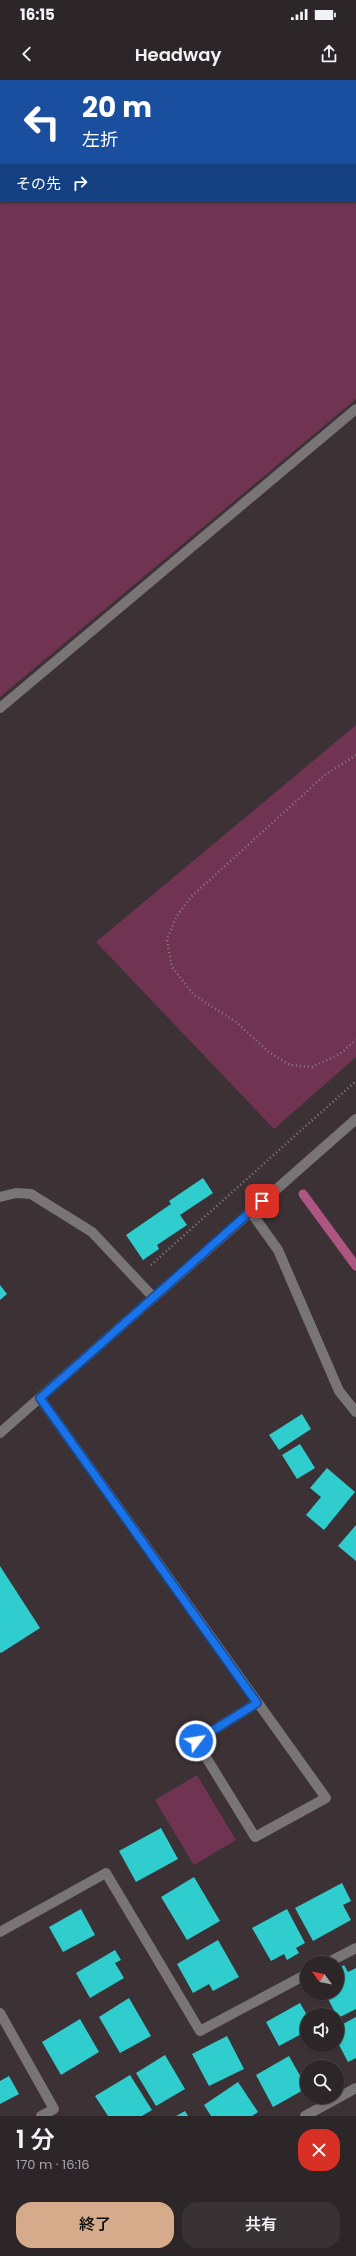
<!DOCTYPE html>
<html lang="ja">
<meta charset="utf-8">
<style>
body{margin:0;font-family:Poppins,"Noto Sans JP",sans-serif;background:#393234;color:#f1f3f6;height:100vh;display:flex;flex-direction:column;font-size:15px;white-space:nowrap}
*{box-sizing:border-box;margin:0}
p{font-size:13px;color:#a7a5a8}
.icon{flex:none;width:22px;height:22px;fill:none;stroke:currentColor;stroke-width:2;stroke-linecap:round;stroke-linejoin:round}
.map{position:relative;height:2036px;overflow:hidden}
.details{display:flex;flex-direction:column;background:#2d2628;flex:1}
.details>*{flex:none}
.banner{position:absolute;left:0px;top:0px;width:356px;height:122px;box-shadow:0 1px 3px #0004,0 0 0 1px #484345;background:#1a4fa0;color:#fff;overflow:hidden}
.needle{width:26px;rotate:302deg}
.controls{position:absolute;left:300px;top:1876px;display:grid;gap:8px}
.controls a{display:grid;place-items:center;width:44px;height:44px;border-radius:50%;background:#2d2628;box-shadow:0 1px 3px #0004,0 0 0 1px #484345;font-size:20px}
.pin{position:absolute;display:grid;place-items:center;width:34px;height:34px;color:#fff;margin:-17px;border-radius:8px;box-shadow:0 2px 6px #0006}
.me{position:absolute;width:44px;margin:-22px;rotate:59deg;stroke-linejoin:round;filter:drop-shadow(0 0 3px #0008)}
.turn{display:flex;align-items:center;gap:14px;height:84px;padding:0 16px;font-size:18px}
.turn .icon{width:52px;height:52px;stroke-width:2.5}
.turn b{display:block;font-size:28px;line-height:34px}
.then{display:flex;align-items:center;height:38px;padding:0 16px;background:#0003;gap:8px;font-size:15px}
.round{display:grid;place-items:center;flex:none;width:42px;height:42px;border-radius:16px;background:#393234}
.head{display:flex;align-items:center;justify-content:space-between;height:68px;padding:0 16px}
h1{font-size:24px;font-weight:600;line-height:30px}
.button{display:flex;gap:8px;margin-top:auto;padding:8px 16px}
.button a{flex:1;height:46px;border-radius:16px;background:#d6ab8b;color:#111;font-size:16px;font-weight:600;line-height:46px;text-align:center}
.button a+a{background:#393234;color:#f1f3f6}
.status{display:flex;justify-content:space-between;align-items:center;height:28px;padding:0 20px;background:#2d2628;direction:ltr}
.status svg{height:11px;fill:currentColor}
header{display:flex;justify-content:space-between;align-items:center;height:52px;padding:0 16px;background:#2d2628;font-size:18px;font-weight:600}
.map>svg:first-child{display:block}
.green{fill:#703351;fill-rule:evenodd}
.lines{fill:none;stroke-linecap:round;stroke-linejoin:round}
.stream{stroke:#ad5681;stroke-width:9}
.building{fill:#2fcdcd}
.path{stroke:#877e82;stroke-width:2.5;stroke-dasharray:1 3;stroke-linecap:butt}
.minor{stroke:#797476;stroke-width:10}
.route-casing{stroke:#114b97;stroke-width:10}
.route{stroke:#1a73e8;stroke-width:7}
</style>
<div class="status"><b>16:15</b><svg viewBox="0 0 49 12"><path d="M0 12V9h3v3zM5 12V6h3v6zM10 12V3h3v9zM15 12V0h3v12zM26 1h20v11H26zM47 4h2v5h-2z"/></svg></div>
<header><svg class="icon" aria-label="back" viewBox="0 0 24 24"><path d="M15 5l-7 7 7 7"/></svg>Headway<svg class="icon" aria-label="share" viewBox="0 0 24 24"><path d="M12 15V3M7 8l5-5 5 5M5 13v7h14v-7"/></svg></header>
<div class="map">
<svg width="356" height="2036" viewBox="0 0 356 2036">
<rect width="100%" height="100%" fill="#3c3236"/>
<path class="green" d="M0,0H356V319L0,617ZM1,1H355V121H1Z
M356,645V977L274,1049L96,862Z
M197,1695L236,1760L194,1785L155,1720Z"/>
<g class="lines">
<path class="stream" d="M303,1114L356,1186"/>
</g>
<path class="building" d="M203,1098L213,1113L180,1135L187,1145L157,1165L159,1169L143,1180L126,1155L171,1124L169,1121Z
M0,1205L7,1214L0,1220Z
M302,1334L311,1349L279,1370L269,1355Z
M300,1364L315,1388L297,1399L282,1375Z
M327,1388L355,1412L324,1450L306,1435L321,1417L310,1408Z
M356,1445V1481L338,1466Z
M0,1486L40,1548L1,1573L0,1572Z
M161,1748L178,1779L136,1802L119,1771Z
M194,1797L220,1841L187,1860L161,1817Z
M342,1803L351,1821L343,1825L351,1840L313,1861L295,1828Z
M81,1829L95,1855L63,1872L49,1847Z
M287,1829L305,1863L296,1868L299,1873L287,1880L284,1874L271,1881L252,1848Z
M218,1860L239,1897L213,1911L209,1904L193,1913L177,1884Z
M115,1870L121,1880L115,1883L124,1898L90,1918L76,1893Z
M344,1885L348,1892L356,1888V1929L338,1938L325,1913H337V1890Z
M129,1918L151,1956L120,1973L99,1937Z
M300,1923L307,1935V1951L279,1966L266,1942Z
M356,1937V1978L348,1982L337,1961V1947Z
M80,1939L99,1972L61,1995L42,1962Z
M227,1956L244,1989L209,2006L192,1974Z
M165,1975L185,2009L156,2026L136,1993Z
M289,1976L307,2008L273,2027L256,1995Z
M130,1995L152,2030L142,2036H108L95,2016Z
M9,1996L19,2014L0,2024V2001Z
M238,2002L258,2032L252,2036H211L204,2025Z
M185,2031L188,2036H176Z"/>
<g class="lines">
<path class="path" d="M356,675L325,695L192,816L176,837L167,860L172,887L194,915L236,942L269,972L290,985L312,987L340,974L356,960
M151,1185L356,1001"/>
<path class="minor" d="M0,628L356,329
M0,1117L16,1113L31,1114L92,1152L153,1217
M250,1131L278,1170L339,1311L356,1332
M40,1318L326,1718L255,1757L196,1661L257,1623
M0,1353L356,1039
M0,1852L106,1793L200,1951L307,1894
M327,1883L356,1868
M0,1933L54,2029L41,2036
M305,2036L356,2008"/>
</g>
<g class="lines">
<defs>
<path id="route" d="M196,1661L257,1623L40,1318L262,1121"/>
</defs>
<use href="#route" class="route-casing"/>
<use href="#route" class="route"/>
</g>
</svg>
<div class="controls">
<a><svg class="needle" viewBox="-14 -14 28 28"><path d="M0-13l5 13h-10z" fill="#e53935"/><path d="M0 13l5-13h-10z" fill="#a7a5a8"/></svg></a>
<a><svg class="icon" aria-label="sound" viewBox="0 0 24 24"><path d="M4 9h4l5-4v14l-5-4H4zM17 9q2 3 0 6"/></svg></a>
<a><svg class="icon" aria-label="search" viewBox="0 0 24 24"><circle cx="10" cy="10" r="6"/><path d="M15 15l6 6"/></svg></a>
</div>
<div class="pin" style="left:262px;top:1121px;background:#d93025"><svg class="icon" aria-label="arrive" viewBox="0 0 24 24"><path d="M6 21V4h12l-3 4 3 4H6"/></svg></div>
<svg class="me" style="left:196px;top:1661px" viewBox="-20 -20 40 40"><circle r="17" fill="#1a73e8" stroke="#fff" stroke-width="3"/><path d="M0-11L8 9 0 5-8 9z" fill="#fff"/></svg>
<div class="banner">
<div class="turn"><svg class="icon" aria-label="left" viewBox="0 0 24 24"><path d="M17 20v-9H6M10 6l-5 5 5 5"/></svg><div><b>20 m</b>左折</div></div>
<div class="then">その先<svg class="icon" aria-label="right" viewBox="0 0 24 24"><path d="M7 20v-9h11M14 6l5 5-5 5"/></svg></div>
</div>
</div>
<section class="details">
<div class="head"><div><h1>1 分</h1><p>170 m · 16:16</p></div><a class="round" style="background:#d93025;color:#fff"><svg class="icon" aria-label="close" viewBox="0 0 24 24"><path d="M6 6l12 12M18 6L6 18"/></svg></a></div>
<div class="button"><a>終了</a><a>共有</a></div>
</section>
